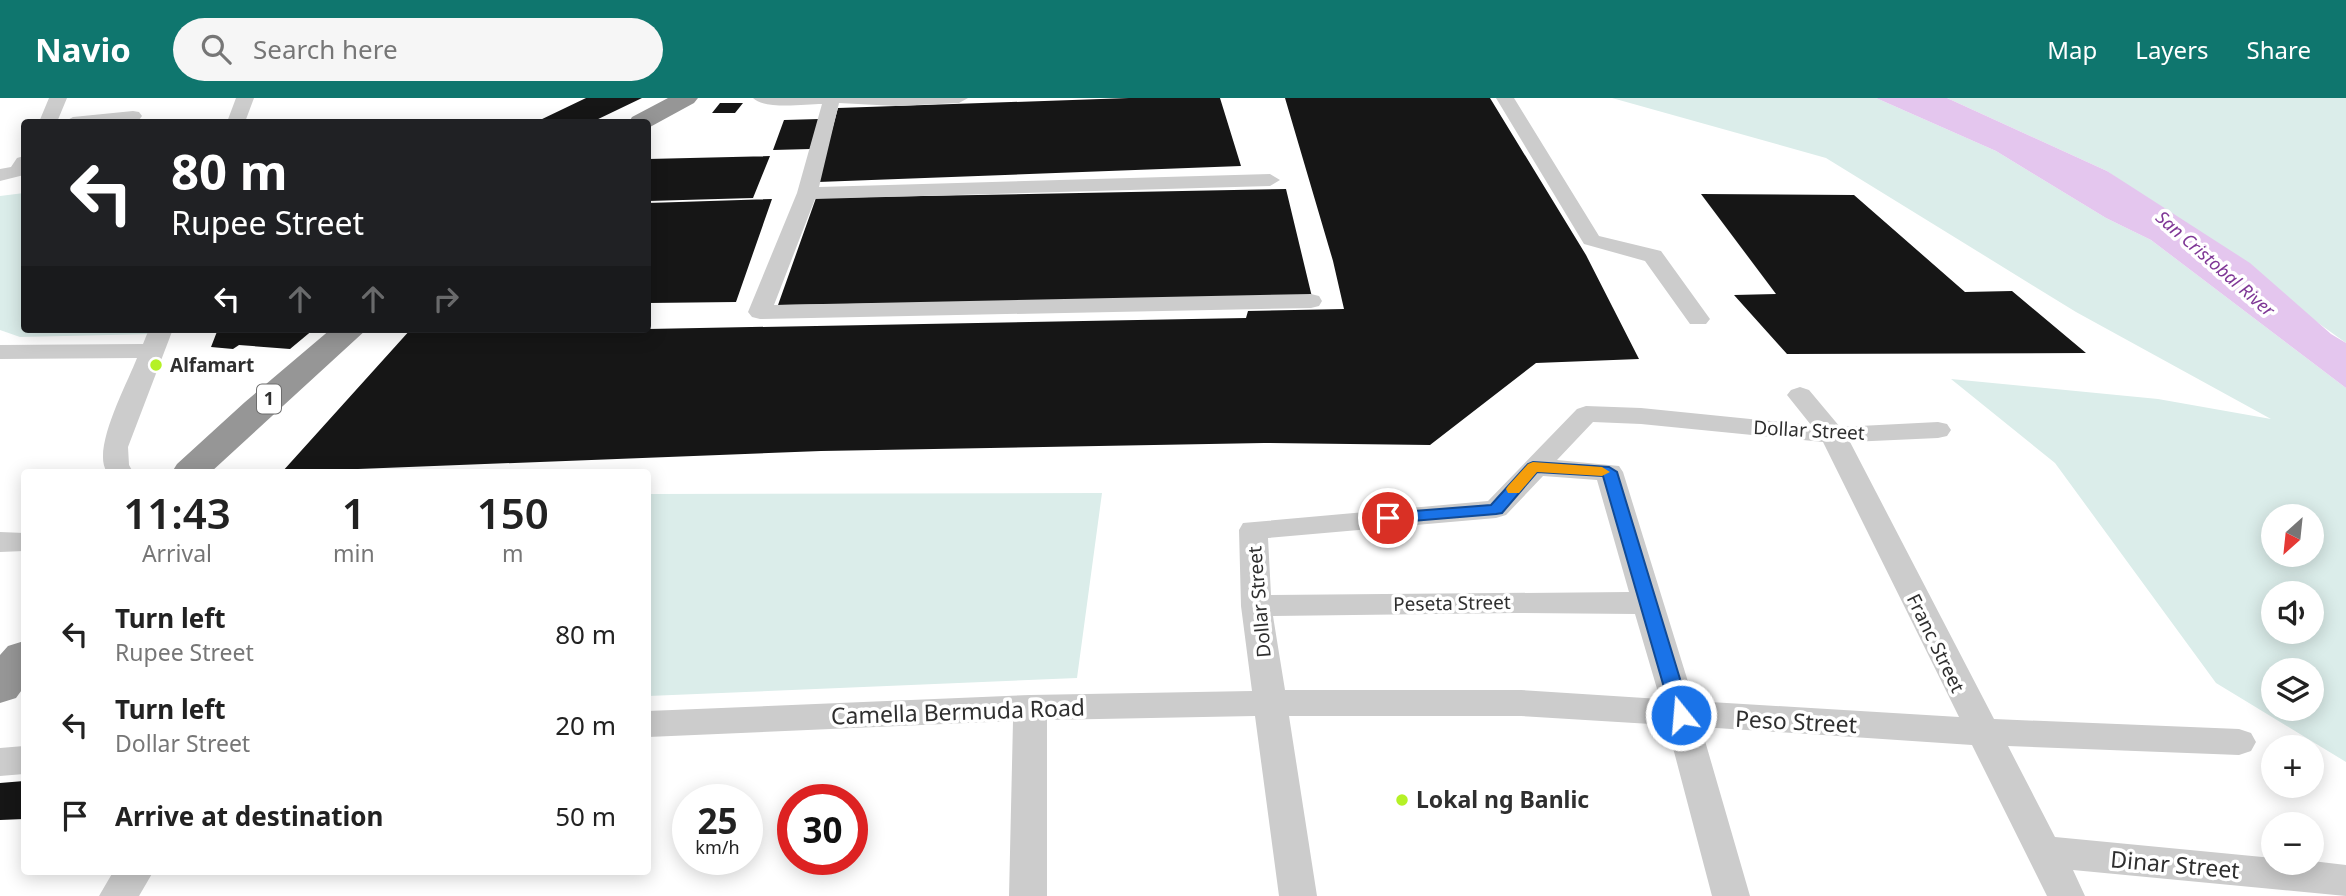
<!DOCTYPE html>
<meta charset="utf-8">
<style>
body{margin:0;font-family:"Noto Sans",sans-serif;background:#f6f6f6;color:#222;height:100vh;display:flex;flex-direction:column;font-size:26px;white-space:nowrap}
*{box-sizing:border-box;margin:0}
p{font-size:23px;color:#767676}
.icon{flex:none;width:38px;height:38px;fill:none;stroke:currentColor;stroke-width:2;stroke-linecap:round;stroke-linejoin:round}
.map{position:relative;flex:1;overflow:hidden}
.side{position:absolute;left:21px;top:371px;width:630px;height:406px;display:flex;flex-direction:column;background:#fff;border-radius:7px;box-shadow:0 4px 18px #0003}
.side>*{flex:none}
.guide{position:absolute;left:21px;top:21px;width:630px;height:214px;border-radius:7px;box-shadow:0 4px 18px #0003;background:#202124;color:#fff;overflow:hidden}
.needle{width:46px;rotate:207deg}
.controls{position:absolute;left:2261px;top:406px;display:grid;gap:14px}
.controls a{display:grid;place-items:center;width:63px;height:63px;border-radius:50%;background:#fff;box-shadow:0 4px 18px #0003;font-size:35px}
.speed{position:absolute;left:672px;top:686px;display:flex;gap:14px;font-size:35px;font-weight:700;text-align:center}
.speed>*{display:grid;place-content:center;width:91px;height:91px;border-radius:50%;background:#fff;box-shadow:0 4px 18px #0003;line-height:1}
.speed small{font-size:18px;font-weight:400}
.speed .limit{border:10px solid #d22;background:#fff;color:#111}
.pin{position:absolute;display:grid;place-items:center;width:60px;height:60px;color:#fff;margin:-30px;border:4px solid #fff;border-radius:50%;box-shadow:0 2px 7px #0007}
.me{position:absolute;width:77px;margin:-38px;rotate:343deg;stroke-linejoin:round;filter:drop-shadow(0 0 5px #0008)}
.turn{display:flex;align-items:center;gap:24px;height:147px;padding:0 35px;font-size:32px}
.turn .icon{width:91px;height:91px;stroke-width:2.5}
.turn b{display:block;font-size:49px;line-height:60px}
.lanes{display:flex;align-items:center;height:66px;padding:0 35px;background:#0003;justify-content:center;gap:35px;direction:ltr}
.lanes .off{opacity:.35}
.eta{display:flex;justify-content:space-evenly;align-items:center;height:119px;text-align:center}
.eta b{font-size:42px;font-weight:600;line-height:49px}
ul{padding:0;list-style:none}
li{display:flex;align-items:center;gap:21px;height:91px;padding:0 35px}
li div{flex:1}
li b{display:block;font-size:26px}
li em{font-style:normal}
header{display:flex;align-items:center;gap:42px;box-sizing:border-box;height:98px;padding:0 35px;background:#0f766e;color:#fff}
header strong{font-size:33px}
nav{display:flex;gap:38px;margin-inline-start:auto;font-size:24px}
.search{width:490px;height:63px;background:#f6f6f6;display:flex;align-items:center;gap:18px;box-sizing:border-box;padding:0 24px;border-radius:38px;color:#767676;font-size:26px}
.map>svg:first-child{display:block}
.green{fill:#dbedea;fill-rule:evenodd}
.water{fill:#e4c6ee}
.building{fill:#161616}
.lines{fill:none;stroke-linecap:round;stroke-linejoin:round}
.minor{fill:#ccc;fill-rule:evenodd}
.highway{fill:#969696;fill-rule:evenodd}
.route{fill:#1a73e8;stroke:#114b97;stroke-width:2}
.slow{fill:#f59e0b}
.poi-dot{fill:#b5f126;stroke:#fff;stroke-width:2.5}
.labels{text-anchor:middle;stroke-width:7;stroke-linejoin:round;paint-order:stroke}
.far-water-label{font-size:18px;font-style:italic;fill:#7f3796;stroke:#fff}
.shield{fill:#fff;stroke:#6d6d6d;stroke-width:2}
.shield-label{font-size:18px;font-weight:bold;fill:#2f2f2f}
.poi-label{font-size:19px;font-weight:bold;fill:#2f2f2f;stroke:#fff;text-anchor:start}
.street-label{font-size:19px;fill:#2f2f2f;stroke:#fff}
.near-street-label{font-size:23px;fill:#2f2f2f;stroke:#fff}
.near-poi-label{font-size:23px;font-weight:bold;fill:#2f2f2f;stroke:#fff;text-anchor:start}
</style>
<header>
<strong>Navio</strong>
<div class="search"><svg class="icon" aria-label="search" viewBox="0 0 24 24"><circle cx="10" cy="10" r="6"/><path d="M15 15l6 6"/></svg>Search here</div>
<nav><a>Map</a><a>Layers</a><a>Share</a></nav>
</header>
<div class="map">
<svg width="2346" height="798" viewBox="0 0 2346 798">
<rect width="100%" height="100%" fill="#fff"/>
<path class="green" d="M1612,0H1876L1996,53L2106,120L2151,142L2346,290V664L2216,585L2055,365L1951,281L2158,301L2271,321L2076,214L1826,60ZM2273,418H2312V457H2273ZM2273,495H2312V534H2273ZM2273,572H2312V611H2273Z
M1947,0H2346V245L2107,73Z
M24,95V231H156L154,236L20,239L0,232V98Z
M1102,395L1077,580L648,598V396Z"/>
<path class="water" d="M1876,0H1947L2107,73L2250,165L2331,236L2346,245V290L2151,142L2106,120L1996,53Z"/>
<path class="building" d="M586,0H642L592,24L538,23Z
M1129,0H1220L1241,68L818,84L838,10Z
M1285,0H1490L1586,157L1639,261L1536,265L1430,347L1264,345L821,353L282,374L411,231H648L1246,220L1248,213L1344,211L1333,163Z
M720,5H743L735,15H712Z
M819,21L810,51L773,52L784,22Z
M770,58L753,100L648,103V61Z
M1286,91L1312,199L778,207L816,100Z
M1701,96L1854,97L1965,194L2012,193L2086,255L1787,256L1734,197L1776,196Z
M772,101L736,204L648,205V105Z
M218,231H314L290,251L239,247L233,251L211,249Z
M24,683V721L0,722V685Z"/>
<g class="lines">
<path class="minor" d="M49,0H67L57,24H39Z
M236,0H254L245,24H227Z
M753,0H968L959,5L896,8L839,5L819,89L1270,76L1280,82L1270,88L815,101L774,207L1311,196L1319,198L1322,203L1319,208L1311,210L760,221L752,219L748,214L797,95L822,6C805,6 765,12 753,0Z
M1496,0H1514L1599,138L1661,153L1710,221L1706,226H1690L1645,163L1584,146Z
M133,13L139,14L142,18L139,22L122,24H64L73,19Z
M24,58V77L0,83V71L11,69L17,60Z
M149,231H173L128,349L129,367L133,374H107C91,352 127,286 137,260L0,261V247L143,246Z
M1800,289L1809,292L1840,329L1938,324L1947,326L1951,332L1947,338L1938,340L1850,344L1994,621L2239,631L2251,635L2256,644L2251,653L2239,657L2008,648L2055,739L2273,760V765L2312,763L2346,767V798L2073,772L2085,798H2047L1972,647L1701,629L1750,798H1712L1667,627L1521,618H1289L1317,798H1279L1255,618L1047,622V798H1009L1013,623L648,639V613L1030,597L1252,593L1241,508L1239,432L1243,425L1488,403L1577,311L1586,308L1641,310L1811,327L1787,297L1791,292ZM1593,324L1641,326L1823,344L1959,619L1694,603L1623,374L1619,368L1557,362ZM1543,378L1597,382L1629,494L1271,497L1268,440L1496,420L1506,417ZM1515,515L1635,516L1660,601L1521,592H1285L1273,518Z
M0,434L24,435V453L0,454Z
M24,648V676L0,678V650Z
M113,774H153L139,798H99Z"/>
<path class="highway" d="M668,0H698L694,5L650,29L648,30V24H629L632,19Z
M331,231H367L211,374H172L177,366L245,304Z
M24,543V589L16,600L0,605V557L8,548Z"/>
</g>
<path class="route" d="M1533,364L1609,369L1617,374L1691,617L1688,622L1681,624L1675,622L1672,617L1603,378L1537,374L1502,415L1496,416L1388,425L1380,420L1388,415L1491,407L1528,366Z"/>
<path class="slow" d="M1533,364L1602,369L1610,374L1602,378L1537,374L1519,395H1508L1506,391L1508,388L1528,366Z"/>
<g class="poi-dot">
<circle cx="156" cy="267" r="7"/>
<circle cx="1402" cy="702" r="7"/>
</g>
<g class="labels">
<g class="far-water-label">
<text transform="translate(2215 166) rotate(41)" y="6">San Cristobal River</text>
</g>
<rect class="shield" x="257" y="286.5" width="24" height="29" rx="5"/>
<g class="shield-label">
<text x="269" y="307">1</text>
</g>
<g class="poi-label">
<text x="170" y="274">Alfamart</text>
</g>
<g class="street-label">
<text transform="translate(1809 332) rotate(3)" y="7">Dollar Street</text>
<text transform="translate(1259 504) rotate(-95)" y="7">Dollar Street</text>
<text transform="translate(1452 505) rotate(-1)" y="7">Peseta Street</text>
<text transform="translate(1936 545) rotate(64)" y="7">Franc Street</text>
</g>
<g class="near-street-label">
<text transform="translate(958 614) rotate(-2)" y="8">Camella Bermuda Road</text>
<text transform="translate(1796 624) rotate(3)" y="8">Peso Street</text>
<text transform="translate(2175 767) rotate(5)" y="8">Dinar Street</text>
</g>
<g class="near-poi-label">
<text x="1416" y="710">Lokal ng Banlic</text>
</g>
</g>
</svg>
<div class="controls">
<a><svg class="needle" viewBox="-14 -14 28 28"><path d="M0-13l5 13h-10z" fill="#e53935"/><path d="M0 13l5-13h-10z" fill="#767676"/></svg></a>
<a><svg class="icon" aria-label="sound" viewBox="0 0 24 24"><path d="M4 9h4l5-4v14l-5-4H4zM17 9q2 3 0 6"/></svg></a>
<a><svg class="icon" aria-label="layers" viewBox="0 0 24 24"><path d="M12 4l9 5-9 5-9-5zM3 14l9 5 9-5"/></svg></a>
<a>+</a>
<a>−</a>
</div>
<div class="speed"><div>25<small>km/h</small></div><div class="limit">30</div></div>
<div class="pin" style="left:1388px;top:420px;background:#d93025"><svg class="icon" aria-label="arrive" viewBox="0 0 24 24"><path d="M6 21V4h12l-3 4 3 4H6"/></svg></div>
<svg class="me" style="left:1681px;top:617px" viewBox="-20 -20 40 40"><circle r="17" fill="#1a73e8" stroke="#fff" stroke-width="3"/><path d="M0-11L8 9 0 5-8 9z" fill="#fff"/></svg>
<div class="guide">
<div class="turn"><svg class="icon" aria-label="left" viewBox="0 0 24 24"><path d="M17 20v-9H6M10 6l-5 5 5 5"/></svg><div><b>80 m</b>Rupee Street</div></div>
<div class="lanes"><svg class="icon" aria-label="left" viewBox="0 0 24 24"><path d="M17 20v-9H6M10 6l-5 5 5 5"/></svg><svg class="icon off" aria-label="ahead" viewBox="0 0 24 24"><path d="M12 20V5M6 11l6-6 6 6"/></svg><svg class="icon off" aria-label="ahead" viewBox="0 0 24 24"><path d="M12 20V5M6 11l6-6 6 6"/></svg><svg class="icon off" aria-label="right" viewBox="0 0 24 24"><path d="M7 20v-9h11M14 6l5 5-5 5"/></svg></div>
</div>
<section class="side">
<div class="eta">
<div><b>11:43</b><p>Arrival</p></div>
<div><b>1</b><p>min</p></div>
<div><b>150</b><p>m</p></div>
</div>
<ul>
<li><svg class="icon" aria-label="left" viewBox="0 0 24 24"><path d="M17 20v-9H6M10 6l-5 5 5 5"/></svg><div><b>Turn left</b><p>Rupee Street</p></div><em>80 m</em></li>
<li><svg class="icon" aria-label="left" viewBox="0 0 24 24"><path d="M17 20v-9H6M10 6l-5 5 5 5"/></svg><div><b>Turn left</b><p>Dollar Street</p></div><em>20 m</em></li>
<li><svg class="icon" aria-label="arrive" viewBox="0 0 24 24"><path d="M6 21V4h12l-3 4 3 4H6"/></svg><div><b>Arrive at destination</b></div><em>50 m</em></li>
</ul>
</section>
</div>
